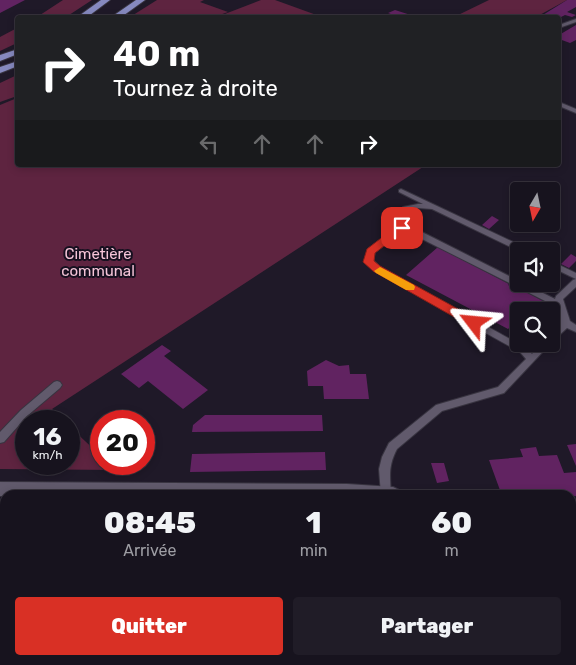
<!DOCTYPE html>
<html lang="fr">
<meta charset="utf-8">
<style>
body{margin:0;font-family:Rubik,sans-serif;background:#201c27;color:#f1f3f6;height:100vh;display:flex;flex-direction:column;font-size:19px;white-space:nowrap}
*{box-sizing:border-box;margin:0}
p{font-size:16px;color:#9e9ea4}
.icon{flex:none;width:28px;height:28px;fill:none;stroke:currentColor;stroke-width:2;stroke-linecap:round;stroke-linejoin:round}
.map{position:relative;flex:1;overflow:hidden}
.drawer{position:absolute;left:0px;top:490px;width:576px;height:175px;display:flex;flex-direction:column;background:#17131e;border-radius:15px 15px 0 0;box-shadow:0 2px 8px #0003,0 0 0 1px #36323c}
.drawer>*{flex:none}
.top-card{position:absolute;left:15px;top:15px;width:546px;height:152px;border-radius:5px;box-shadow:0 2px 8px #0003,0 0 0 1px #36323c;background:#202124;color:#fff;overflow:hidden}
.needle{width:32px;rotate:189deg}
.tools{position:absolute;left:510px;top:182px;display:grid;gap:10px}
.tools a{display:grid;place-items:center;width:50px;height:50px;border-radius:5px;background:#17131e;box-shadow:0 2px 8px #0003,0 0 0 1px #36323c;font-size:25px}
.speed{position:absolute;left:15px;top:410px;display:flex;gap:10px;font-size:25px;font-weight:700;text-align:center}
.speed>*{display:grid;place-content:center;width:65px;height:65px;border-radius:50%;background:#17131e;box-shadow:0 2px 8px #0003,0 0 0 1px #36323c;line-height:1}
.speed small{font-size:12px;font-weight:400}
.speed .limit{border:8px solid #d22;background:#fff;color:#111}
.pin{position:absolute;display:grid;place-items:center;width:42px;height:42px;color:#fff;margin:-21px;border-radius:10px;box-shadow:0 2px 8px #0006}
.me{position:absolute;width:55px;margin:-28px;rotate:299deg;stroke-linejoin:round;filter:drop-shadow(0 0 4px #0008)}
.turn{display:flex;align-items:center;gap:18px;height:105px;padding:0 15px;font-size:22px}
.turn .icon{width:65px;height:65px;stroke-width:2.5}
.turn b{display:block;font-size:35px;line-height:42px}
.lanes{display:flex;align-items:center;height:48px;padding:0 15px;background:#0003;justify-content:center;gap:25px;direction:ltr}
.lanes .off{opacity:.35}
.eta{display:flex;justify-content:space-evenly;align-items:center;height:85px;text-align:center}
.eta b{font-size:30px;font-weight:800;line-height:35px}
.cta{display:flex;gap:10px;margin-top:auto;padding:10px 15px}
.cta a{flex:1;height:58px;border-radius:5px;background:#d93025;color:#fff;font-size:20px;font-weight:800;line-height:58px;text-align:center}
.cta a+a{background:#201c27;color:#f1f3f6}
.map>svg:first-child{display:block}
.green{fill:#5e2440}
.building{fill:#612361}
.lines{fill:none;stroke-linecap:round;stroke-linejoin:round}
.service-casing{stroke:#383440;stroke-width:2}
.minor-casing{stroke:#383440;stroke-width:2}
.primary-casing{stroke:#383440;stroke-width:2}
.service{fill:#615a6c;fill-rule:evenodd}
.minor{fill:#615a6c;fill-rule:evenodd}
.primary{fill:#8689bf;fill-rule:evenodd}
.route{fill:#d93025;stroke:#8d1f18}
.slow{fill:#f59e0b}
.labels{text-anchor:middle;stroke-width:4;stroke-linejoin:round;paint-order:stroke}
.park-label{font-size:15px;fill:#f5c4d8;stroke:#16101f}
</style>
<div class="map">
<svg width="576" height="665" viewBox="0 0 576 665">
<rect width="100%" height="100%" fill="#1f1928"/>
<path class="green" d="M63,0H92L66,17H37Z
M157,0H204L200,2L228,12L214,17H130Z
M261,0H275L322,17H217Z
M489,0H567L536,17H454Z
M17,28V43L0,51V37Z
M17,75V96L0,102V83Z
M17,98L18,165H426L52,409L64,421H26V464H69V426L101,456V464H110L117,470L0,469V105Z"/>
<path class="building" d="M0,0H25L0,13Z
M567,0H576V7L567,12L576,15L572,17L565,15L559,18H538Z
M395,10L417,17V18H402L388,13Z
M576,25V40L570,43L559,39V35Z
M492,216L499,220L489,229L482,225Z
M438,247L509,284L508,285L521,292L523,290L543,301L538,306L548,311H519V319L508,329L406,275Z
M571,254L576,257V261L569,268L561,264Z
M162,345L171,351L164,356L208,390L183,409L148,381L139,388L121,374Z
M326,360L339,366L349,365L350,374H366L369,399H324L323,386H308L307,371Z
M205,415H322L323,431L192,432L193,425Z
M576,444V466L567,445Z
M536,447L539,456L557,455L564,473L576,472V496L521,495L520,492L501,493L489,460L523,457L520,449Z
M325,452L326,470L190,472L192,454Z
M431,463H444L449,481L437,483Z
M571,603L576,605L572,618L576,620V635L572,647Z
M4,642L5,660H106V665H0Z
M229,660H285L286,665H229Z
M491,660H567L566,665H489Z"/>
<g class="lines">
<defs>
<path id="service" d="M576,19V22L559,28V25Z
M559,102L576,109V113L559,106Z
M401,189L528,249L529,251H519L432,209L418,208L409,210L406,218V227L416,229L519,281V284H525L555,299L556,296L573,280L576,279V287L563,299L570,321L576,325V332L567,328L554,340L551,341V332L561,322L557,307L410,233L403,231L375,252L373,260L380,267L526,348L532,354L541,344H550L504,393L442,411L397,449C388,466 390,476 391,494L381,495L379,469L382,457L389,443L436,405L498,387L526,359L520,352L374,271L365,261L368,249L398,227V218L403,207L418,204H423L399,192V190Z
M551,261L576,273V279L551,267Z
M57,381L60,382L62,385L60,388L27,416L4,442L0,443V432L21,410L54,382Z"/>
<path id="minor" d="M0,482L347,484L393,487L399,490L401,495L0,496Z
M576,520V536L571,537V521Z
M571,562L576,564V582L571,580Z
M398,660H418V665H398Z"/>
<path id="primary" d="M101,0H110L86,18H76Z
M136,0H145L120,18H110Z
M18,49V54L0,61V55Z
M18,61V66L0,73V67Z"/>
</defs>
<use href="#service" class="service-casing"/>
<use href="#minor" class="minor-casing"/>
<use href="#primary" class="primary-casing"/>
<use href="#service" class="service"/>
<use href="#minor" class="minor"/>
<use href="#primary" class="primary"/>
</g>
<path class="route" d="M398,225H402L407,228L375,253L374,261L380,266L478,320L480,323L478,326H470L373,271L363,262L367,249Z"/>
<path class="slow" d="M380,267L414,285L415,287L414,290H406L376,273L374,271Z"/>
<g class="labels">
<g class="park-label">
<text x="98" y="259">Cimetière<tspan x="98" dy="17">communal</tspan></text>
</g>
</g>
</svg>
<div class="tools">
<a><svg class="needle" viewBox="-14 -14 28 28"><path d="M0-13l5 13h-10z" fill="#e53935"/><path d="M0 13l5-13h-10z" fill="#9e9ea4"/></svg></a>
<a><svg class="icon" aria-label="sound" viewBox="0 0 24 24"><path d="M4 9h4l5-4v14l-5-4H4zM17 9q2 3 0 6"/></svg></a>
<a><svg class="icon" aria-label="search" viewBox="0 0 24 24"><circle cx="10" cy="10" r="6"/><path d="M15 15l6 6"/></svg></a>
</div>
<div class="speed"><div>16<small>km/h</small></div><div class="limit">20</div></div>
<div class="pin" style="left:402px;top:228px;background:#d93025"><svg class="icon" aria-label="arrive" viewBox="0 0 24 24"><path d="M6 21V4h12l-3 4 3 4H6"/></svg></div>
<svg class="me" style="left:474px;top:323px" viewBox="-20 -20 40 40"><path d="M0-17L14 15 0 8-14 15z" fill="#d93025" stroke="#fff" stroke-width="4"/></svg>
<div class="top-card">
<div class="turn"><svg class="icon" aria-label="right" viewBox="0 0 24 24"><path d="M7 20v-9h11M14 6l5 5-5 5"/></svg><div><b>40 m</b>Tournez à droite</div></div>
<div class="lanes"><svg class="icon off" aria-label="left" viewBox="0 0 24 24"><path d="M17 20v-9H6M10 6l-5 5 5 5"/></svg><svg class="icon off" aria-label="ahead" viewBox="0 0 24 24"><path d="M12 20V5M6 11l6-6 6 6"/></svg><svg class="icon off" aria-label="ahead" viewBox="0 0 24 24"><path d="M12 20V5M6 11l6-6 6 6"/></svg><svg class="icon" aria-label="right" viewBox="0 0 24 24"><path d="M7 20v-9h11M14 6l5 5-5 5"/></svg></div>
</div>
<section class="drawer">
<div class="eta">
<div><b>08:45</b><p>Arrivée</p></div>
<div><b>1</b><p>min</p></div>
<div><b>60</b><p>m</p></div>
</div>
<div class="cta"><a>Quitter</a><a>Partager</a></div>
</section>
</div>
